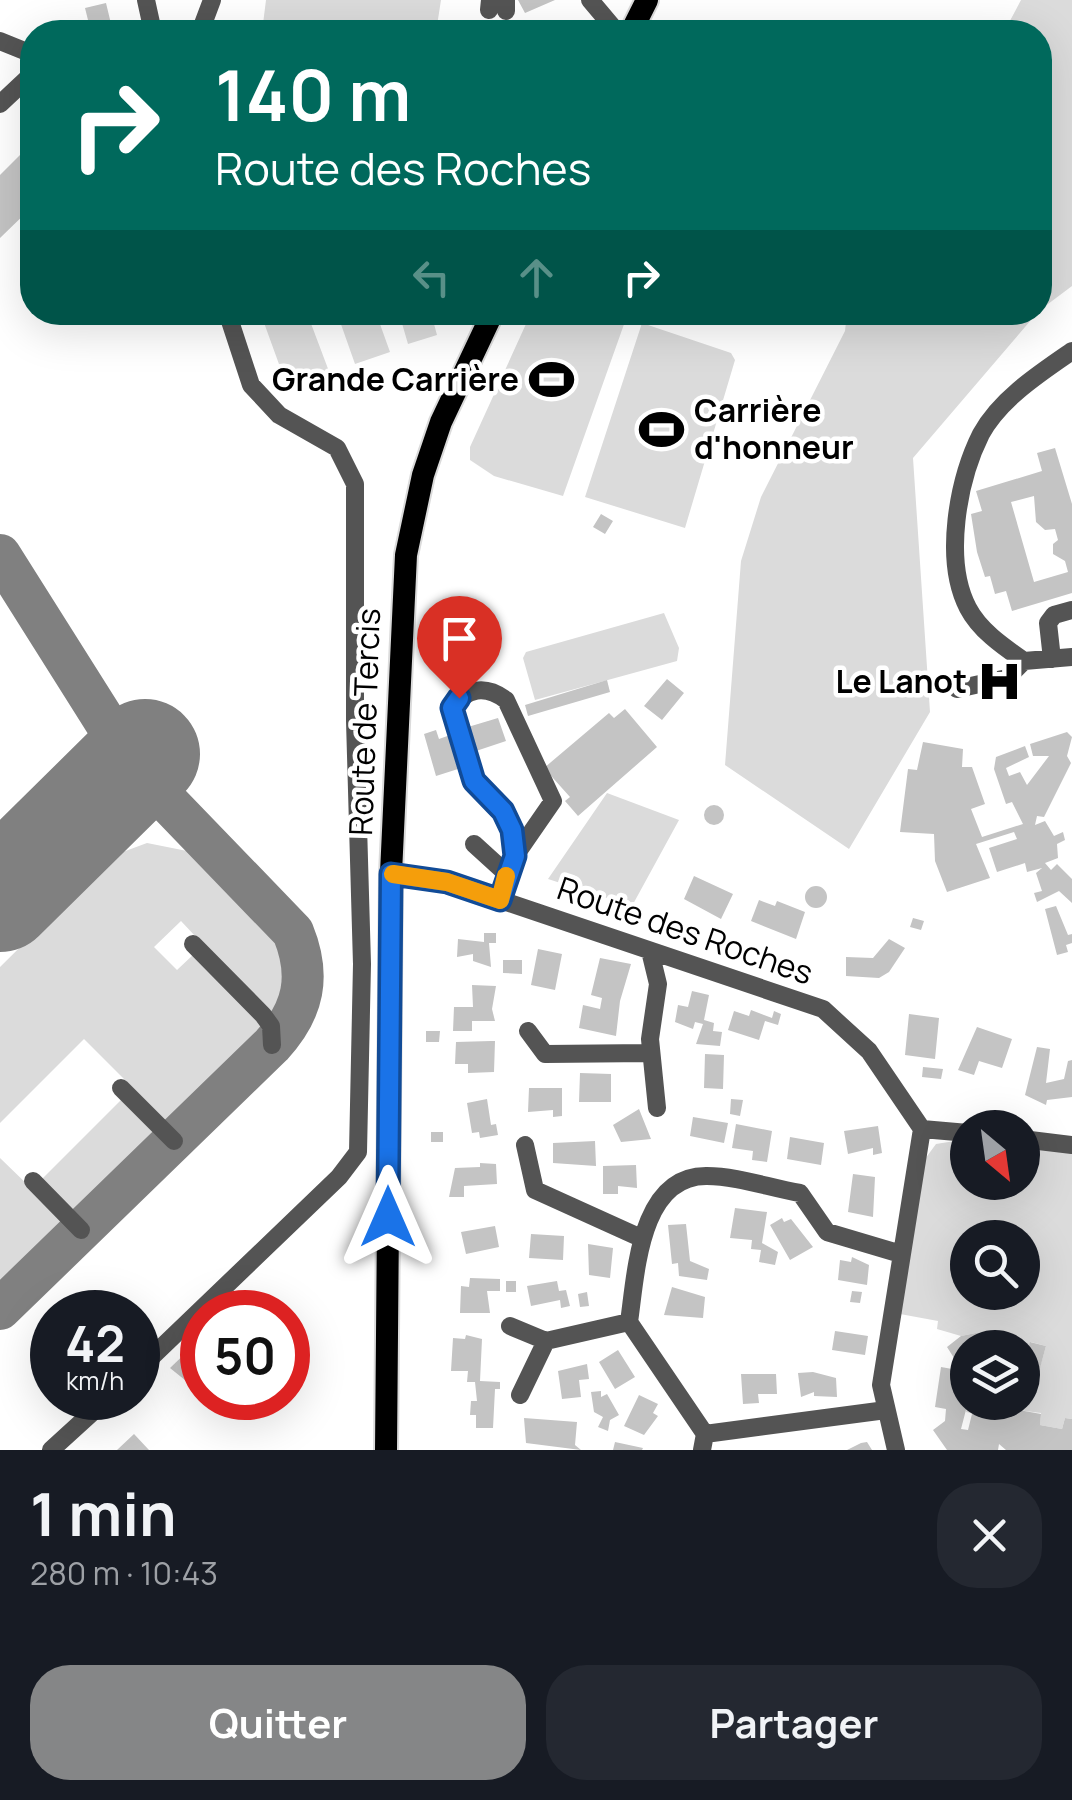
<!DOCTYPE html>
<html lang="fr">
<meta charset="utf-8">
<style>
body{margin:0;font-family:Manrope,sans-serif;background:#242831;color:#f1f3f6;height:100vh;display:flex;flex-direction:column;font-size:38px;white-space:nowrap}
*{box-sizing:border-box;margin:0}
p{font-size:32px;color:#9ea1a6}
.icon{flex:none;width:55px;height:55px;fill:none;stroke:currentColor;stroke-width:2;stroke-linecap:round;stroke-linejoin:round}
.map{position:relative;height:1450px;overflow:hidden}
.drawer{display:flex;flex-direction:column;background:#171b24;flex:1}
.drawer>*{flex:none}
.top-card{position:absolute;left:20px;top:20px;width:1032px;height:305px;border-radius:40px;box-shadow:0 10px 40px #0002;background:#00695c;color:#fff;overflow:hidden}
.needle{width:65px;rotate:151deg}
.tools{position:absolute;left:950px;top:1110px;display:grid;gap:20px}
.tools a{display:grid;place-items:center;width:90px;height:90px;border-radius:50%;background:#171b24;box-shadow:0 10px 40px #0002;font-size:50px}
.speed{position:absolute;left:30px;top:1290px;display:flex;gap:20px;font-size:50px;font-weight:700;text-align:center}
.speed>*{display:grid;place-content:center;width:130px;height:130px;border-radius:50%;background:#171b24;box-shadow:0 10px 40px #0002;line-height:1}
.speed small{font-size:25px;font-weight:400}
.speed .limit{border:15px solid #d22;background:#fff;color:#111}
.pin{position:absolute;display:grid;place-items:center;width:85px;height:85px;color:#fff;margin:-102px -42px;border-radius:50% 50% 50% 0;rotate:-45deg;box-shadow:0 0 10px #0007}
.pin .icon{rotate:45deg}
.me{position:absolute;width:110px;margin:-55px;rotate:0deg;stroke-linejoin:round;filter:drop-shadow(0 0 8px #0008)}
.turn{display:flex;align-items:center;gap:35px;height:210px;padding:0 30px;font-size:45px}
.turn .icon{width:130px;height:130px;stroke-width:2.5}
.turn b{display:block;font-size:70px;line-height:85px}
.lanes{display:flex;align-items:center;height:95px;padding:0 30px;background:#0003;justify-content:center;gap:50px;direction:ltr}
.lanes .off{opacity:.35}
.round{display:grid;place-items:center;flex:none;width:105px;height:105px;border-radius:40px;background:#242831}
.summary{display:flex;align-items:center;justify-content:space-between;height:170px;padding:0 30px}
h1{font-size:60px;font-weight:700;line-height:75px}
.primary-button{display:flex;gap:20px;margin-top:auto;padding:20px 30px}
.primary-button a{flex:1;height:115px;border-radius:40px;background:#858687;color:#fff;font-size:40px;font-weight:700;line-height:115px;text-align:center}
.primary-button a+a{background:#242831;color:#f1f3f6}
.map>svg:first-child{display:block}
.green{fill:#dbdbdb;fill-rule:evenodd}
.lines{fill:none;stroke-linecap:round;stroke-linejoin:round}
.taxiway{stroke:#808080;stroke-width:42}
.runway{stroke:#808080;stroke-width:110}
.building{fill:#c4c4c4;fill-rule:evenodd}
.major-casing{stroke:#dbdbdb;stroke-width:26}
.minor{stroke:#545454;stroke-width:18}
.major{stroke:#000;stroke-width:22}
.route-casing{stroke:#114b97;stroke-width:25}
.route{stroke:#1a73e8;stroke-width:18}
.slow{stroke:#f59e0b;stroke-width:18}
.labels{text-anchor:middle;stroke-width:9;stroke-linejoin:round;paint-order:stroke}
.poi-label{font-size:32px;font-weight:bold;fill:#000;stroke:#fff;text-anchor:end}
.street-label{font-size:32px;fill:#000;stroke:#fff}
</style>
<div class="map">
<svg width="1072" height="1450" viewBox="0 0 1072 1450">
<rect width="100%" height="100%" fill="#fff"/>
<path class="green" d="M266,0H441L436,32H262Z
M1021,0H1072V286L1040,310V32H1004Z
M285,313H307L330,374L288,389L263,320Z
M337,313H376L390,352L355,364Z
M399,313H431L437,335L408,344Z
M531,313H628L563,496L494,476L470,460V447Z
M847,313H1037L913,458L930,712L849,849L725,765L741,561L761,497L845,331Z
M642,323L731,353L735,360L685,528L585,497Z
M664,613L679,648L677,661L535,700L523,658L526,652Z
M607,793L679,820L632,906L548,879Z
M147,843L187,851L270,932C296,961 290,999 264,1027L0,1283V1158L32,1189L133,1088L84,1039L0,1123V967L112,856ZM181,921L210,952L195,953L177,970L154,947Z
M955,1141L967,1142L968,1182H1022L1023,1147L1072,1152V1419L1065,1418L1062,1429L1040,1425L1041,1413L1003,1408L1000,1419L966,1412L968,1403L1022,1402L1023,1381L1039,1371L1046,1346L1031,1342L1027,1355L1022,1348L1001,1347L976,1333L961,1336L937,1329L938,1321L900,1314L925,1159L936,1144ZM968,1238H1022V1292H968Z"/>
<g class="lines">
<path class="taxiway" d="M0,555L106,723
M0,1309L272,1045C304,1010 311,976 293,932L155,789L145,782H125L85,818"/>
<path class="runway" d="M0,897L145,754"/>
</g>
<path class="building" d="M518,0H555L525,13Z
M106,3L113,32H91L85,8Z
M32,143V207L0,238V175Z
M1055,448L1072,504V593L1012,611L1006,591L995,594L990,576L985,577L977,552L971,514L982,511L976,491L1042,471L1037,453ZM1034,496L1036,522L1045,530L1055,529L1058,540L1053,544V554L1065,561L1068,572L1034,582L1011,502Z
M601,514L613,521L605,534L593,527Z
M667,679L684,693L662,720L644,706Z
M607,680L610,692L528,716L525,705Z
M625,709L657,747L578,816L565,801L570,797L544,768L609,713L614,718Z
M498,718L506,741L476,751L468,727Z
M436,730L439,739L453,734L461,758L455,760L458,769L436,776L424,734Z
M1067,732L1072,737L1067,756L1071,763L1044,817L1037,816L1035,825L1045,821L1054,836L1063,832L1065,840L1057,844L1058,858L1045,863L1051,870L1057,864L1072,879V903L1059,891L1037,902L1034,893L1042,891L1036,873L1042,868L1027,872L1025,863L997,872L989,848L1017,839L1014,832L976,844L990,878L947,892L935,861L934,834L900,832L908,769L917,770L923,742L963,749L962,767H972L985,804L971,809L982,837L1023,824L1012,802L1006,804L994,769L996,757L1025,746L1029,757L1006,768L1009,776L1020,772L1027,785L1049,756H1033L1030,744Z
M704 815a10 10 0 1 1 20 0a10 10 0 1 1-20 0Z
M694,876L733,894L721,919L684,899Z
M805 897a11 11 0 1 1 22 0a11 11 0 1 1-22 0Z
M759,900L775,906L777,901L805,912L796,939L751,921Z
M1056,906L1068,935L1072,934V943L1066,945L1068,952L1057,955L1045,909Z
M913,918L924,921L921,930L910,927Z
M484,933H496V943H489L491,967L473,961V954L457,957L458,939L484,942Z
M889,939L905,948L889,972L879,978L846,976V957L873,958Z
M538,949L562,954L555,990L531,985Z
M600,958L631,964L620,1001L616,1036L579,1028L583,1005L600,1009L602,998L591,995Z
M503,960H522V974L503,973Z
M472,985L496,986L492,1009L495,1021H472V1031H453L454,1007H473Z
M692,991L709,995L704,1020L714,1023L713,1031L722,1032L720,1046L696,1044L703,1024L695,1022L693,1029L675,1022L678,1005L688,1007Z
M751,1010L772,1018L774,1011L781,1014L778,1025L765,1021L759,1040L728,1030L734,1011L749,1016Z
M909,1014L939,1018L935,1059L905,1055Z
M977,1027L1012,1039L1002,1068L979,1061L974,1075L958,1070Z
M426,1031H440L439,1042H426Z
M491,1041H495L494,1072L468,1073V1064H455L456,1042Z
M1037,1047L1050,1049L1046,1083L1064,1079L1068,1061L1072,1060V1097L1047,1100L1046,1105L1025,1095Z
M705,1054L724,1055L723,1089L704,1088Z
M923,1067L943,1069L941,1079L922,1077Z
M580,1073L611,1074V1102H579Z
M529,1088H562V1116L553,1117V1110L528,1112Z
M487,1099L491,1125L496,1124L498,1135L480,1138L479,1132L472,1133L467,1103Z
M731,1099L743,1100L740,1116L730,1114Z
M639,1109L651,1139L621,1142L613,1125Z
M693,1117L728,1123L724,1143L690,1136Z
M736,1124L772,1131L767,1162L752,1160L753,1151L732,1148Z
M878,1126L882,1153L873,1155V1148L848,1154L844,1131Z
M431,1132H443V1142H431Z
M790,1137L824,1143L821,1165L787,1159Z
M595,1141L596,1166L553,1163V1143Z
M480,1163L496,1164L497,1184L464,1186V1197H449L455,1168L480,1167Z
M636,1165L637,1188L618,1186V1194H603V1166Z
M853,1174L875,1177L873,1217L848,1212Z
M735,1208L767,1212L762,1243L778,1252L775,1265L759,1262L761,1250L751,1249L752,1240L730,1238Z
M782,1218L784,1222L791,1219L813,1247L790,1260L770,1225Z
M686,1224L690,1261L709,1269L707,1280L679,1276L678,1263L672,1264L668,1225Z
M495,1226L499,1247L466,1254L461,1232Z
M531,1234L564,1236L563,1260L529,1258Z
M588,1244L613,1248L610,1278L589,1275Z
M852,1257L869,1265L867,1285L838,1280L840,1260L851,1262Z
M470,1278L500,1279V1291H487L490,1313H460L461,1286L469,1287Z
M506,1281H516V1292H506Z
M557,1281L559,1291L566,1290L570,1306L561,1308L560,1300L531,1306L527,1286Z
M672,1287L705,1297L703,1318L664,1315Z
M852,1291L862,1292L860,1303L850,1302Z
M587,1292L589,1306L580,1307L578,1294Z
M835,1331L868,1336L865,1355L832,1350Z
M976,1333L1000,1348H968V1402L961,1429L968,1430L972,1414L1000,1419L1002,1407L1041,1414L1040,1425L1062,1429L1065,1418L1072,1419V1450H1006L999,1444L998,1450H947L933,1430L945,1421L946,1409L935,1407L941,1367L952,1369L954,1358L947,1347L961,1336Z
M466,1335L482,1339L480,1381L500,1382V1389H495L493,1428H476V1415H470L471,1401H477L475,1382H467L468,1371H451L453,1338L465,1339Z
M1030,1342L1046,1346L1039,1372L1022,1368V1354L1027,1355Z
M194,1345L202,1357L201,1393L170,1368Z
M618,1350L635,1377L615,1389L599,1362Z
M587,1364L589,1379L579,1380L581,1397L562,1399L558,1371Z
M813,1372L836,1378L837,1397L814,1396V1392L801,1397L798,1373Z
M741,1374H776L777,1394H758L759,1403L743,1404Z
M601,1391V1397L607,1394L619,1415L610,1420L608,1431L598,1427L603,1417L594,1412L591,1392Z
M639,1395L658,1404L653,1413L658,1416L644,1435L624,1426Z
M524,1418L577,1422L575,1445L581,1450L526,1443Z
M134,1434L149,1450H117Z
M615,1442L643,1448L642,1450H613Z
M867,1442L872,1450H847L861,1443Z"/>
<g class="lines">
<defs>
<path id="major" d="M631,32L647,0
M386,1450L391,873L406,555L423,475L441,422L493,312"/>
</defs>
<use href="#major" class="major-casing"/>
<path class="minor" d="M146,0L153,32
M506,0V11
M590,0L617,32
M489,10L490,0
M200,32L212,0
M0,41L32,54
M0,104L32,74
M1072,351C1040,373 1000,399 981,434C958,480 943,560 968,608C980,631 1004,647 1024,661L1072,657
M1052,659L1048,623L1054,615L1072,610
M957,689L1007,678L1024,661
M474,844L507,874L500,901
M391,873L447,882L823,1009L869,1051L922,1129
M507,874C531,821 492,815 473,778C462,758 456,730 452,709C466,687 486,685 506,700L553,801L515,856
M193,944L263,1015L271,1026L272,1045
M650,951L658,984L650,1039L657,1108
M528,1031L545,1054L650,1053
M121,1088L174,1141
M922,1129L968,1133
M1022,1139L1072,1145
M525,1145L535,1190L641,1238
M33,1181L81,1230
M510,1326L546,1341L629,1322
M138,1370L339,1177L358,1152L362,964L355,721V484L337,448L279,415L251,385L227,312
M520,1395L546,1341
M705,1434L886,1410
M51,1450L108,1398
M702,1450L705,1434L629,1322C636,1275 639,1175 707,1176C737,1176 770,1188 800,1193L827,1232L901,1254
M896,1450L881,1385L922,1129"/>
<use href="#major" class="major"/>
</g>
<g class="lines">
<defs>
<path id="route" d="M388,1217L391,874L447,882L500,900L515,856L512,830L503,811L474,781L452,708L459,698"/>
</defs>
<use href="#route" class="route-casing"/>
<use href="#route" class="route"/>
<path class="slow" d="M393,874L447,882L500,900L506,876"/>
</g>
<defs>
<symbol id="stadium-bare" viewBox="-9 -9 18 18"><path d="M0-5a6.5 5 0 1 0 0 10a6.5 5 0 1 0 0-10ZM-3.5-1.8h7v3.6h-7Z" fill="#000" stroke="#fff" stroke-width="2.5" paint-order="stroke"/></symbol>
<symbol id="hospital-bare" viewBox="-9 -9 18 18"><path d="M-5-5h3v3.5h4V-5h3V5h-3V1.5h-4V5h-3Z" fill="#000" stroke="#fff" stroke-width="2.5" paint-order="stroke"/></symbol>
</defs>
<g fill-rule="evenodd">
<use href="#stadium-bare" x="520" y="348" width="63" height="63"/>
<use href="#stadium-bare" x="630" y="398" width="63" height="63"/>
<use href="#hospital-bare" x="968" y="650" width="63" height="63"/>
</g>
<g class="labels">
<g class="poi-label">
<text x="519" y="391">Grande Carrière</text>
<text x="694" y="422" text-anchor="start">Carrière<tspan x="694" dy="37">d'honneur</tspan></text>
<text x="967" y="693">Le Lanot</text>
</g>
<g class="street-label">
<text transform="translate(365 722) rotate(-88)" y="11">Route de Tercis</text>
<text transform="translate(685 931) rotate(19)" y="11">Route des Roches</text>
</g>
</g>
</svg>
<div class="tools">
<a><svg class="needle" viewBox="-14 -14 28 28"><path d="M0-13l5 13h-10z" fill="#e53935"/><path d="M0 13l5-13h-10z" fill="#9ea1a6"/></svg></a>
<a><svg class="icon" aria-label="search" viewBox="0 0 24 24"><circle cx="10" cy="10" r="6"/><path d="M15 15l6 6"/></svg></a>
<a><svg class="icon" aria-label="layers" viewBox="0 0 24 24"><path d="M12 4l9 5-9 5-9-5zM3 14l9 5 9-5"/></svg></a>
</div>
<div class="speed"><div>42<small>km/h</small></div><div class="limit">50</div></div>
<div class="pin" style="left:459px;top:698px;background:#d93025"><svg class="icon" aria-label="arrive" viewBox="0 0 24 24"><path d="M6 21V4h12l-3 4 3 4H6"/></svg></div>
<svg class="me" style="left:388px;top:1217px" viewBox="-20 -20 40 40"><path d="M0-17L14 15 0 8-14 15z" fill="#1a73e8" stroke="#fff" stroke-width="4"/></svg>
<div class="top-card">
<div class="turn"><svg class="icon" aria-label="right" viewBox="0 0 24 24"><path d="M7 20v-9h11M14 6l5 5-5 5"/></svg><div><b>140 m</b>Route des Roches</div></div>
<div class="lanes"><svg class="icon off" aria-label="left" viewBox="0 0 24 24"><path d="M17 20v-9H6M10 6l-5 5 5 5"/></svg><svg class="icon off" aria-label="ahead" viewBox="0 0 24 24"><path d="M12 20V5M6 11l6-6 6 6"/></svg><svg class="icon" aria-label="right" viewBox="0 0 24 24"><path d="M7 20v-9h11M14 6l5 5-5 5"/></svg></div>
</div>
</div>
<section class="drawer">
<div class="summary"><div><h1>1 min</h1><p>280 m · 10:43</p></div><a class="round"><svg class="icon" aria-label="close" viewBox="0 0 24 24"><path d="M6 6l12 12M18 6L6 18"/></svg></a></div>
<div class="primary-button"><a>Quitter</a><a>Partager</a></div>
</section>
